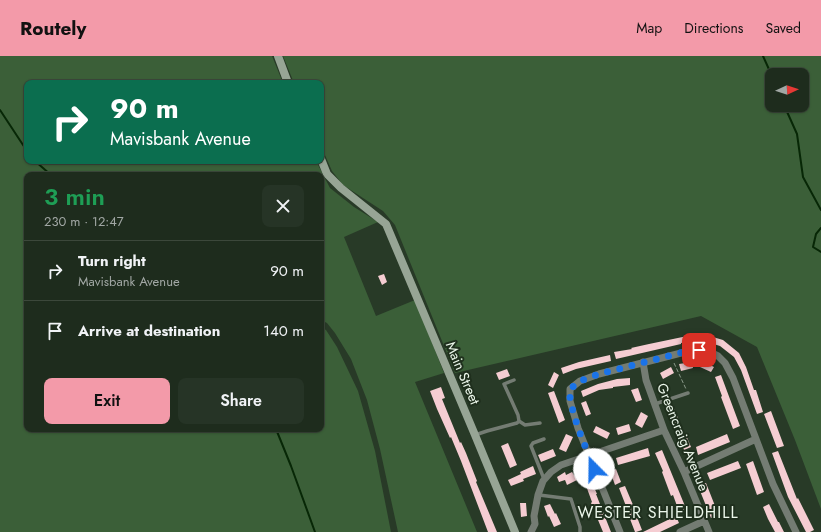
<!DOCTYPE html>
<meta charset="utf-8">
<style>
body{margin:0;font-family:Jost,sans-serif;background:#263426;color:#f1f3f6;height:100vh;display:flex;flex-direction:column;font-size:15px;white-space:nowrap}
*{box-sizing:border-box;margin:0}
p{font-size:13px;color:#a1a7a4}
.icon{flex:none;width:22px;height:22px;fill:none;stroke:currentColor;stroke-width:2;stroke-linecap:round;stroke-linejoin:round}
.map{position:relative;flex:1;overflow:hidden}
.drawer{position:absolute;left:24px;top:116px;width:300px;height:260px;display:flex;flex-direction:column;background:#1e2c1d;border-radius:8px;box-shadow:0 1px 3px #0004,0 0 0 1px #3c483b}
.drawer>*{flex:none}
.hud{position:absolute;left:24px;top:24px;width:300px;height:84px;border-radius:8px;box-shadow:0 1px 3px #0004,0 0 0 1px #3c483b;background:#0b6e4f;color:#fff;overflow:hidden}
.needle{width:26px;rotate:87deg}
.tools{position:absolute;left:765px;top:12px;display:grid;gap:8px}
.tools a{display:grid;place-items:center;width:44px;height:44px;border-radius:8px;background:#1e2c1d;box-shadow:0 1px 3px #0004,0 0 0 1px #3c483b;font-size:20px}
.pin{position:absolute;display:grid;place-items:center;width:34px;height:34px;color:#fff;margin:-17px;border-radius:8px;box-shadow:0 2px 6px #0006}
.me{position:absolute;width:44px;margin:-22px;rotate:338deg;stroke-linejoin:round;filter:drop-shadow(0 0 3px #0008)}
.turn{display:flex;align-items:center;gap:14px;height:84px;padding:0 20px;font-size:18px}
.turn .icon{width:52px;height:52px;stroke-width:2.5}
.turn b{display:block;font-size:28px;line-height:34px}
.round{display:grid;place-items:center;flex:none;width:42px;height:42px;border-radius:8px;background:#263426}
.head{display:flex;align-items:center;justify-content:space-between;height:68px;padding:0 20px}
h1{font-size:24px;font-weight:600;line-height:30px;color:#1e9e55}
.cta{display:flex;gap:8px;margin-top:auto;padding:8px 20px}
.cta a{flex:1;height:46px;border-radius:8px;background:#f39aa9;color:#111;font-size:16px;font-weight:600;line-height:46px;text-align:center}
.cta a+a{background:#263426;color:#f1f3f6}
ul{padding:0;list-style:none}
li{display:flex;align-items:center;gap:12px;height:60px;padding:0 20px;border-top:1px solid #3c483b}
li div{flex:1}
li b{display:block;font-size:15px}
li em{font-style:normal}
header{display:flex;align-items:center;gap:24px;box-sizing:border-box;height:56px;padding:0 20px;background:#f39aa9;color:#111}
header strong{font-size:19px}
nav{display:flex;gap:22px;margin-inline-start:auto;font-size:14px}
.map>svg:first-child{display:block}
.green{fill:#3b5f38;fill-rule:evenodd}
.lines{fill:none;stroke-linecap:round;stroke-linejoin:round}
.stream{stroke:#072706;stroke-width:2}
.building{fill:#f5cdd2}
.path{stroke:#8a9989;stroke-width:1;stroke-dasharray:4 2;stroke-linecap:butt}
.lane{stroke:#747c73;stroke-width:3.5}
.street{stroke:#747c73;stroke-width:7}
.secondary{stroke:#97a595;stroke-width:8}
.route{stroke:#1a73e8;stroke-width:7;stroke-dasharray:0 12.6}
.labels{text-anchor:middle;stroke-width:4;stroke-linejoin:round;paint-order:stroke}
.street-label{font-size:14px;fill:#ecf7eb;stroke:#1f2f1d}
.quarter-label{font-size:16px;letter-spacing:1px;fill:#ecf7eb;stroke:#1f2f1d}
</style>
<header>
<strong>Routely</strong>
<nav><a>Map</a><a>Directions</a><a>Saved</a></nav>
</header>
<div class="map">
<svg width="821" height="476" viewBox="0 0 821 476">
<rect width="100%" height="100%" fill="#283a27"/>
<path class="green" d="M0,0H272L283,27H27V105H316L330,132L354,151L378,166L344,181L376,260L415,244L444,317L415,326L477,476H398L380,393L367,344L351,303L335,277L327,267L321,264V119H27V373H321V271L326,274L337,291L358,335L375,395L391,476H0Z
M283,0H821V453L795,384L757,291L701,260L455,317L395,169L383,155L343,129L332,115L321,90V27H294ZM772,19H802V49H772Z"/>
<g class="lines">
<path class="stream" d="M763,0L772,20
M784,49L797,78L803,121L821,154
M0,54L27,95
M35,105L51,119
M821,172L816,178L813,191L821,196
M276,373L291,410L315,476"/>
</g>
<path class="building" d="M384,218L387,226L382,229L378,220Z
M697,278L698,285L681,287V288L616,303L614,296L632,293L631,292L649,288Z
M706,279L723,284L739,297L746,311L754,334H756L763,356L757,358L741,314L734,301L720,290L704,285Z
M610,299L611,305L576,313L563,318L561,312L579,306Z
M702,305L714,311L711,316L700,311Z
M692,306L693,312L681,315L679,308Z
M671,311L674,317L663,323L660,317Z
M507,313L510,320L499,324L496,317Z
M554,316L559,319L553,332L548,329Z
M721,319L740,370L733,373L721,341L722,340L715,321Z
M630,322V329L613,331V332L599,334L583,341L581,335L598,328L617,323Z
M664,327L668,340L662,342L658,329Z
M441,331L445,342L442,343L460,387L461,386L466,397L477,425L476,426L497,476H488L461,405L451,381L450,382L437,353L430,335Z
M638,332L642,344L636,346L631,334Z
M554,335L565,364L559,367L548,337Z
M586,345L591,358L586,360L581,347Z
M673,349L685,380L686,379L691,391L684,394L667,351Z
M771,355L784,390L777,392L764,358Z
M641,356L648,360L642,372L635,368Z
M629,368L631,375L618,379L616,372Z
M596,370L610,377L607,383L593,376Z
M566,378L573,381L566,396L559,393Z
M727,378L730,386L698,399L696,391Z
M508,387L517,409L510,412L501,390Z
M648,392L650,400L618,409L616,402Z
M553,393L556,400L541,406L538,399Z
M662,394L687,455L680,458L673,439L671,440L662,416L663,415L655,397Z
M778,395L797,443L798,442L814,474L810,476H806L788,441L772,397Z
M738,405L741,412L710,424L707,417Z
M753,405L764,436L757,439L746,408Z
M533,410L536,418L523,423L524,425L511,430L508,424L521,418L520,416Z
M616,413L621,426L615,429L610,415Z
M565,416L566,419L572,416L577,424L567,429L565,424L559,426L557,421Z
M591,424L597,438H596L611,476H603L591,447L592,446L585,427Z
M706,427L719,460L711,462L698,430Z
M625,430L636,456H635L642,474L636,476H635L630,463H631L619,432Z
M520,447H526L527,460L521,461Z
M550,448L555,458L556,457L561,468L554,471L549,460L548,461L544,450Z
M769,448L778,466H779L784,476H775L768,463L763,451Z
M676,460L679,467L660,476H643Z"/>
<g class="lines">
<path class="path" d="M674,307L686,333"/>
<path class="lane" d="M655,348L688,337
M519,365L525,369L540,367
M475,379L487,375L517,367L519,365L518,359L504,328L514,324
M544,383L533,387L531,390L544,423
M539,439L571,443L580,471V476"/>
<path class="street" d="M643,306L646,324L664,374L684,416L709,476
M684,416L756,383
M531,476L535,468L534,460L538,439L543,425L551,416L561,409L664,374
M620,476L578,372L570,345V333L580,325L599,318L685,296L699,294L710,296L718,300L725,307L733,322L773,428L796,476
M680,476L704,465"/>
<path class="secondary" d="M278,0L288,27
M321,103L327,118L341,132L386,168L475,379L515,476"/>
</g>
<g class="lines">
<path class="route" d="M594,413L578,372L570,345V333L580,325L599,318L684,296L699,294"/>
</g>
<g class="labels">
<g class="street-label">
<text transform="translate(463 317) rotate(67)" y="5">Main Street</text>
<text transform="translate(683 381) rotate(68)" y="5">Greencraig Avenue</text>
</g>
<g class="quarter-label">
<text x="658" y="462">WESTER SHIELDHILL</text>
</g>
</g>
</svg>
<div class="tools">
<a><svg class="needle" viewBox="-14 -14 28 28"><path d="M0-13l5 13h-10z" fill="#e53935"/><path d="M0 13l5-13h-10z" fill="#a1a7a4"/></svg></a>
</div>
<div class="pin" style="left:699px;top:294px;background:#d93025"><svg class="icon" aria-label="arrive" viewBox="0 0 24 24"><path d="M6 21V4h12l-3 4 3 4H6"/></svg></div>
<svg class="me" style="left:594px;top:413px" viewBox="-20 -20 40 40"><circle r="19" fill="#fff"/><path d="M0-13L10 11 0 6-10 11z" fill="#1a73e8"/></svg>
<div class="hud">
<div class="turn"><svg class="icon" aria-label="right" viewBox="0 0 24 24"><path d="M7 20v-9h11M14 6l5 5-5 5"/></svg><div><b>90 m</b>Mavisbank Avenue</div></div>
</div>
<section class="drawer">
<div class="head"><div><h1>3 min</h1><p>230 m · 12:47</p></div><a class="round"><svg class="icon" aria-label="close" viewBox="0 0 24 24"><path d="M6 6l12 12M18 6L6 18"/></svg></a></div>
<ul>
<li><svg class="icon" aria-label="right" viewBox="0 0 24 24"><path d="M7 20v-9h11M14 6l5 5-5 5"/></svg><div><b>Turn right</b><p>Mavisbank Avenue</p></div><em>90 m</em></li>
<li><svg class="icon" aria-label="arrive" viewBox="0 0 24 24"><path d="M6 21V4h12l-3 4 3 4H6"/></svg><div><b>Arrive at destination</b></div><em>140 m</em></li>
</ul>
<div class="cta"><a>Exit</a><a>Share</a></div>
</section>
</div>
